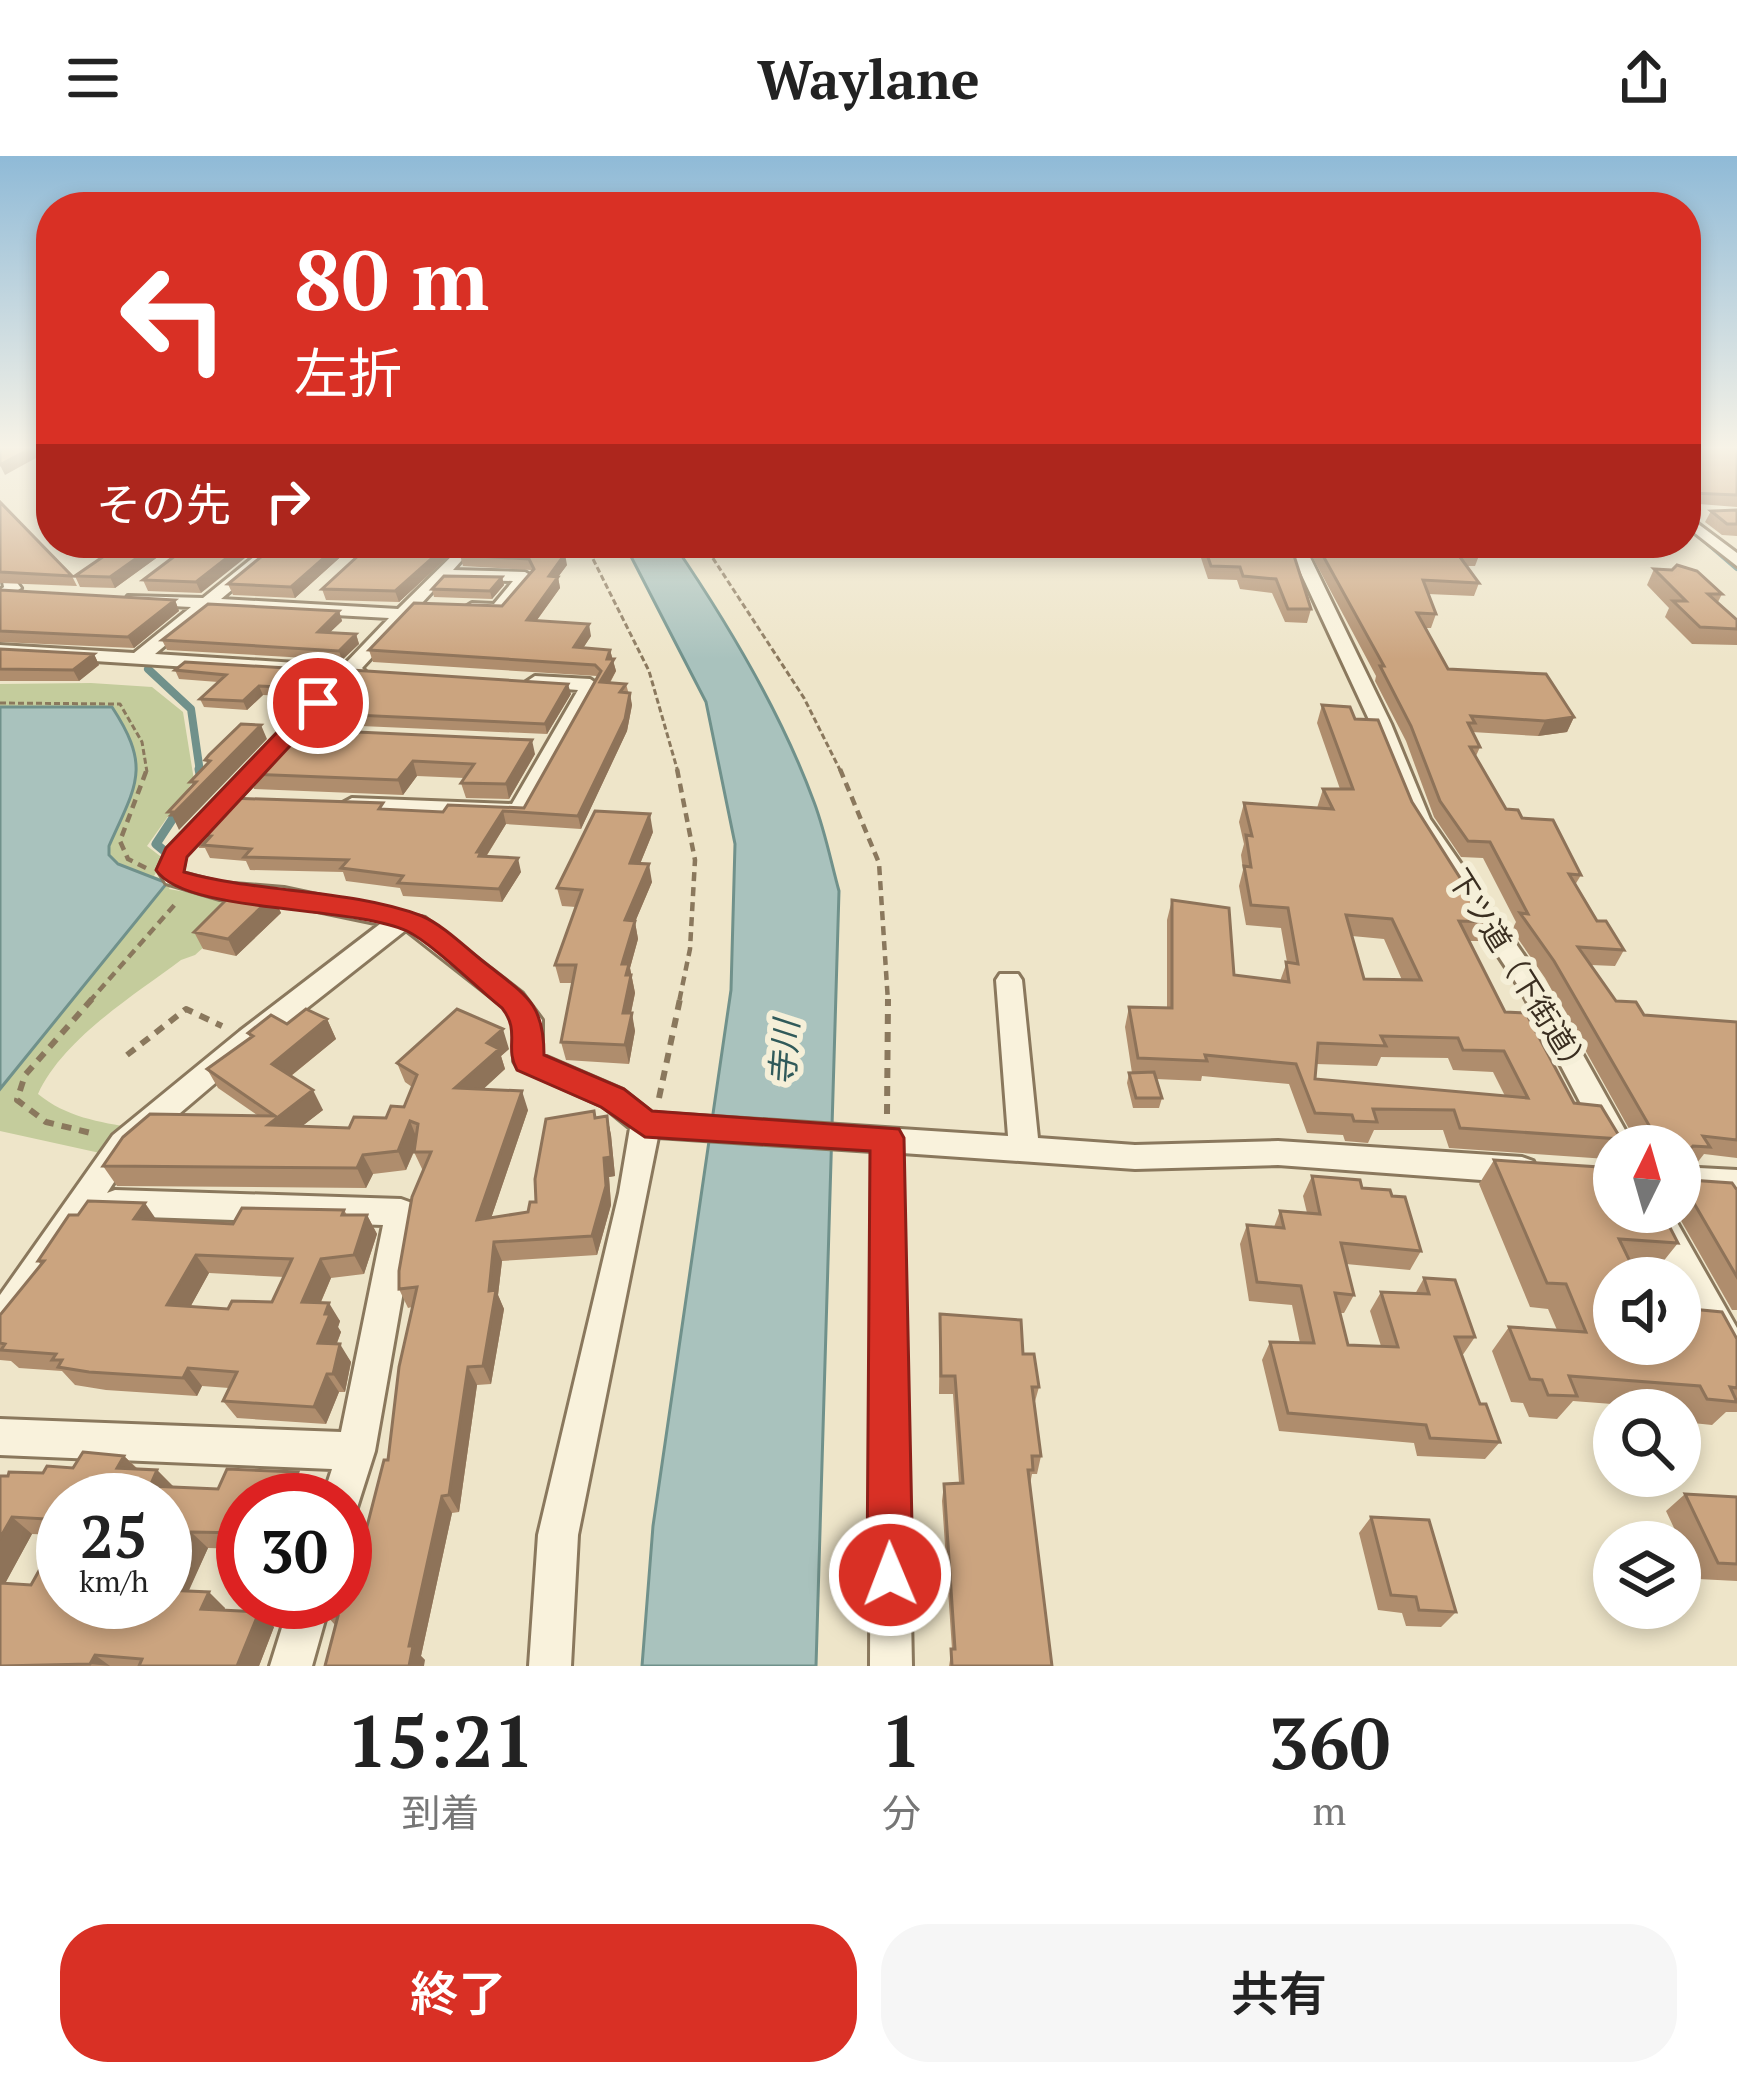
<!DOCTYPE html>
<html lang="ja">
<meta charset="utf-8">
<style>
body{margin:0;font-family:"PT Serif","Noto Sans JP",serif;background:#f6f6f6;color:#222;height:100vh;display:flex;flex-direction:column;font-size:45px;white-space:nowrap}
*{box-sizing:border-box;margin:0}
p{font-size:39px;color:#767676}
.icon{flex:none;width:66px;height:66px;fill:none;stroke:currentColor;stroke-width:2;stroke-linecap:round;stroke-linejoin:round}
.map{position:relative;height:1510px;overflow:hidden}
.details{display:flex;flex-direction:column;background:#fff;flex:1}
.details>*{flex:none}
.guide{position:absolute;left:36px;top:36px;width:1665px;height:366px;border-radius:48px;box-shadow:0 6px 18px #0003;background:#d93025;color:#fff;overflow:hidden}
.needle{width:78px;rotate:5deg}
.buttons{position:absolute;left:1593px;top:969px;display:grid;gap:24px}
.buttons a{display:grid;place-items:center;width:108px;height:108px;border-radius:50%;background:#fff;box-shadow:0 6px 18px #0003;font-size:60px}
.speed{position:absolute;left:36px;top:1317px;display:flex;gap:24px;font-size:60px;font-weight:700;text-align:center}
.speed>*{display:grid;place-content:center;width:156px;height:156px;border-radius:50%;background:#fff;box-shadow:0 6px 18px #0003;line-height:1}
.speed small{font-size:30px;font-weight:400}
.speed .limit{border:18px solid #d22;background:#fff;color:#111}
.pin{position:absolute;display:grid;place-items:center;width:102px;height:102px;color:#fff;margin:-51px;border:6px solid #fff;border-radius:50%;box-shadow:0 3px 12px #0007}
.me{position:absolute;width:132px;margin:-66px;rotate:359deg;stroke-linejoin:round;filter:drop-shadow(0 0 9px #0008)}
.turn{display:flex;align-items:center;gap:42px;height:252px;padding:0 60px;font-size:54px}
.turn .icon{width:156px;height:156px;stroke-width:2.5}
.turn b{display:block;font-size:84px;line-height:102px}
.then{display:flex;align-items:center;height:114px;padding:0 60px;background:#0003;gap:24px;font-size:45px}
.eta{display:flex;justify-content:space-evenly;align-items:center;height:204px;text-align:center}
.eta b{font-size:72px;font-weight:600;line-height:84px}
.primary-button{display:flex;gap:24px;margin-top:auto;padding:24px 60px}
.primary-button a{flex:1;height:138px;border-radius:48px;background:#d93025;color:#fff;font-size:48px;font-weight:600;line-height:138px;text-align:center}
.primary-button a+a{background:#f6f6f6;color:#222}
header{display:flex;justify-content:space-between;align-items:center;height:156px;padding:0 60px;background:#fff;font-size:54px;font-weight:600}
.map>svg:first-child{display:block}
.green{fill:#c4cc9c}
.water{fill:#a9c2bd;stroke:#70918b;stroke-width:3}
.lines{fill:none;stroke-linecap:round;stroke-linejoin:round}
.stream-far2{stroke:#70918b;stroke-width:6}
.stream-far1{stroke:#70918b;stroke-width:8}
.stream{stroke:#70918b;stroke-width:9}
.minor-casing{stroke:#8a785d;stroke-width:6}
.path-far2{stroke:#8a785d;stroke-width:3;stroke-dasharray:6 3;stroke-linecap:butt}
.path-far1{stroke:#8a785d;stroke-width:4.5;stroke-dasharray:9 6;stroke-linecap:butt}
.path{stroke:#8a785d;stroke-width:6;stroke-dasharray:10 8;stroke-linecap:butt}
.minor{fill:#f9f2dc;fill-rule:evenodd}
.wall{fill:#af8d6d;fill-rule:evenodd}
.shaded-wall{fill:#8e7359}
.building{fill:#cba47f;stroke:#8e7359;stroke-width:3;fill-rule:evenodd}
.route{fill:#d93025;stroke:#8d1f18;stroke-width:3}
.labels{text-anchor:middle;stroke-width:12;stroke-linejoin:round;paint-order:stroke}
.street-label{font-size:30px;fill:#3b2f21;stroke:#f5efd8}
.water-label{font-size:33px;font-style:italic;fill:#305a5a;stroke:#f5efd8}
</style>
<header><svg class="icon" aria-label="menu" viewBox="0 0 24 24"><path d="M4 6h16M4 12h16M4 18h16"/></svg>Waylane<svg class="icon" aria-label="share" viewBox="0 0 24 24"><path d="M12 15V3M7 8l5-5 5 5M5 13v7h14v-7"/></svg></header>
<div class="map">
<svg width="1737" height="1510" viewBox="0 0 1737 1510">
<rect width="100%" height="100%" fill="#eee5c9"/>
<path class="green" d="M91,527L152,531L183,556L194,624L147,690L164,703L154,720L172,727L169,733L251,748L195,799L181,804C133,840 63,883 38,938C66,961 99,966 134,972L100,997L0,975V528Z"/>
<path class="water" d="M624,387H673C727,466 781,556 814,646C825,675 831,706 839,735L816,1510H642L653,1370L731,834L735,688L706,546Z
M0,551H112C152,612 136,629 109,690V699L118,708L167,727L0,933Z"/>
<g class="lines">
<path class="stream-far2" d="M1686,368L1737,412"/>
<path class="stream-far1" d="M148,513L191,553L200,616"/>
<path class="stream" d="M199,613L201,624
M168,698L156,688L177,656"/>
<defs>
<path id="minor" d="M1686,359L1737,397V410L1686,370Z
M271,387H288L221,443L398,453L462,390L470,395L453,414L525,416L533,421L505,457C493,459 472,460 464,452L472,447L494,448L513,425L444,423L362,512L366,516L363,520L353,521L185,700L182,717L221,727L284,732L425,762L522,837L542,864V899L623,934L652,957L1008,980L996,824L1000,818H1018L1022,824L1038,982L1135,989L1278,985L1522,1001L1533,1005L1537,1014L1533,1023L1522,1027L1278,1009L1135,1013L902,997L912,1510H870L872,995L658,981L578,1379L571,1510H529L538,1379L619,1037L630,972L603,950L518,912L514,905L516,866L504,851L406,774L260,889L133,997L107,1037L115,1034L401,1043L412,1047L417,1056L375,1295L355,1358L345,1362V1344H322L332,1313L0,1299V1263L341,1276L383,1069L115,1060L104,1056L100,1047L12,1178L0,1183V1139L113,979L240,875L380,768L284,748L220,743L166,727L158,714L167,693L333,520L0,499V489L134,497L191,451L134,448L126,443L128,440L203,442ZM210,452L389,462L343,510L155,498Z
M1287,387H1303L1391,568L1430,663L1541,824L1634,990H1614V1000L1608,999L1521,834L1408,663L1371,568Z
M0,410L6,412L21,432L0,446V434L4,431Z
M535,520L590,523L599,529L527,660L352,654L341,648L352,642L512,648L578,534L528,530L526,526Z
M1680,1011L1737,1014V1040L1680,1037Z
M1639,1056H1671L1737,1172V1223L1725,1218L1680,1134V1122H1674Z
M290,1446H330L312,1510H270Z"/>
</defs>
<use href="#minor" class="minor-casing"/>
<path class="path-far2" d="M585,387L649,515L678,616
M703,387L804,542L841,616
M0,547L120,548L142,586L147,616"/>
<path class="path-far1" d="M677,613L695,704L690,793L679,846
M840,613L879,707L888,846
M146,712L128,703L120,685L147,613
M89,846L177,746"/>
<path class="path" d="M92,843L25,919L17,944L46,966L95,978
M127,899L186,853L222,870
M659,942L680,843
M887,958L888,843"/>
<use href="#minor" class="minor"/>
</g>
<path class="wall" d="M1686,291H1737V351L1686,347Z
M0,346L72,420L77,430L0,427Z
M1737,354V380L1722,379L1705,366L1711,355Z
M123,387H177L115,432L80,431L75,420Z
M192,387L201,437L148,435L143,424Z
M278,387H356L295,442L233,439L228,428Z
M463,387L399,446L326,444L322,433Z
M465,387H542L536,394L567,409L558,421L560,432L537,464L591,480L583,492L610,494L616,515L610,527L626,528L632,549L627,575L581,673L506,668L486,701L521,716L502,746L403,740L400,732L346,725L343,716L250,714L246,705L210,702L205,692H199L193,679L385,653L443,656L524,652L597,520L373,506L369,494L502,450L532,415L531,414L463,410L460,399L468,389Z
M1196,387H1290L1311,453L1307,467L1285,466L1272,437L1240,433L1237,424L1208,423Z
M1305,387H1471L1480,397L1475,410H1467L1479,427L1474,440L1428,438L1436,458L1431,472H1425L1448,513L1574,561L1567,576L1538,580L1472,576L1480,591L1476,600L1506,653L1522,662L1581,719L1575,729L1597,765L1624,794L1615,810L1591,809L1616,845L1644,859L1737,866V1002L1704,998L1697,1007H1689L1690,1024L1737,1034V1154H1732L1676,1056H1680V990H1622L1630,978H1632L1545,822L1512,774L1516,766L1483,702L1461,701L1434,661L1406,585L1375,525L1376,520Z
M1654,413L1722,438L1718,446L1737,464V489L1692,488L1665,461L1669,452L1647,429Z
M502,421L504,429L492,443L434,441L432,433Z
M0,434L175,444L179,455L134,492L0,486Z
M339,455L342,465L330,476L356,478L359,488L342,504L167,494L162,484Z
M0,493L94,498L99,509L79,525H0Z
M175,514L324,523L307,541L263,539L247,554L204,551L200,543L218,526L179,523Z
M571,538L547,578L315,568L311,557Z
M1322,549L1355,563L1412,646L1488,766L1479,785H1469L1505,856L1574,947L1621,983L1607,1003L1449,992L1443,974H1374L1368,987L1345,985L1343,979L1307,977L1289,928L1202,920L1201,925L1156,923L1162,942L1159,952H1133L1127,927L1129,917H1132L1125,871L1129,851L1167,852V764L1172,744L1234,819L1280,825L1287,806L1281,772L1246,769L1239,730L1243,714L1241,699L1244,688L1239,666L1244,647L1317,652L1323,633H1340L1317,567ZM1352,780L1384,783L1402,824L1364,823ZM1381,901L1448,902L1453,914L1493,916L1505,940L1315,923L1316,908L1377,910Z
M291,573L535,598L509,643L466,642L461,627L464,622L417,620L403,639L254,633L248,618Z
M653,676L640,708L652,726L635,766L638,783L630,812L635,837L631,857L635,875L629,908L566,904L561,886L572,827H560L555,809L576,751L562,750L557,732Z
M273,740L281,757L236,800L203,793L194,776Z
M327,863L336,883L291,920L323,954L302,970L349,972L386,962L404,951L412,931L405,926L397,907L509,893L501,900L505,913L483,933L528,954L491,1062L528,1056L594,955L596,962L607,960L611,979L615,1020L609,1021L611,1049L597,1099L502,1105L498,1139L504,1153L491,1228L477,1229L459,1356L452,1357L421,1500L425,1504L335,1469L327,1460L352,1429L388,1304L412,1151L408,1152L399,1133L423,1015L414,996L406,1014L373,1018L366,1032L117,1030L103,1010L257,959L218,932L207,913L250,882L248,877L287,868Z
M1494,1004L1678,1087L1658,1112L1632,1110L1614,1188L1737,1183V1256H1726L1712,1269L1683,1266L1680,1254L1677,1253L1573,1245L1557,1263L1529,1261L1523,1247L1511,1246L1492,1195L1509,1171L1557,1174L1548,1153L1530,1151L1479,1028Z
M1312,1020L1392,1040L1421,1095L1410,1114L1346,1108L1354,1139L1344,1157H1340L1348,1189L1381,1190L1370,1155L1381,1136L1415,1138L1424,1122L1475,1181L1462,1200L1480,1248L1500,1286L1485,1303L1417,1300L1414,1287L1279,1275L1262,1204L1270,1186L1300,1187L1292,1149L1249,1145L1240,1088L1247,1069L1274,1071L1280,1055L1307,1057L1303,1040Z
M344,1054L347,1059H367L377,1078L364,1118L331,1122L321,1146L340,1165L338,1171L341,1176L337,1187L351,1206L345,1236H339L326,1268L237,1262L223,1245L229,1232L202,1230L197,1240L106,1234L75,1229L62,1215L19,1212L11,1205L0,1204V1159L41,1109L38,1105L157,1064L233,1068ZM209,1117L284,1121L272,1146L228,1153L190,1151Z
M940,1158L1023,1198L1039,1231L1034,1249L1041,1300L1037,1318H1032L1030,1328L1052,1510H949L952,1493L942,1345L944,1328L959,1327L953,1238H939Z
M124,1300L138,1313L157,1314L173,1331L218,1333H311L310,1337L313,1341L243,1344V1393L208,1392L188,1435L225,1452L224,1454L259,1456L274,1471L259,1510H0V1320L43,1317ZM63,1344L165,1446H63ZM32,1378L59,1379L31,1429L5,1427Z
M1685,1338L1737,1341V1425L1698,1423L1666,1355Z
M1371,1361L1456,1456L1441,1471L1406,1470L1402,1457L1378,1454L1359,1377Z"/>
<path class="shaded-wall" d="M33,291H42L45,297L5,319L0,309Z
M158,387H177L115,432L110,421Z
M246,387H264L201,437L196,426Z
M341,387H356L295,442L291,431Z
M449,387H463L399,446L395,435Z
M531,387H542L529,404L527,393Z
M565,398L567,409L558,421L560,432L529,475L527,464L549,420Z
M502,421L504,429L492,443L490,435Z
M175,444L179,455L134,492L128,481Z
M339,455L342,465L321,485L318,476Z
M589,468L591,480L576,503L574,491Z
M356,478L359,488L342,504L339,495Z
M610,494L616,515L603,538L600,526Z
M94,498L99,509L79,525L73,514Z
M321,514L324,523L307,541L303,532Z
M568,528L571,538L547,578L545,568Z
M259,530L263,539L247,554L243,545Z
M630,537L632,549L627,575L581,673L578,660Z
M1574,561L1567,576L1538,580L1545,565Z
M261,569L267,583L179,674L172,659Z
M532,584L535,598L509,643L506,628Z
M413,605L417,620L403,639L398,624Z
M503,655L506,668L483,705L477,696Z
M650,658L653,676L633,725L630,707Z
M518,702L521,716L502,746L499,733Z
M649,708L652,726L635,766L638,783L630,812L635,837L627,875L623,857L622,808L625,764Z
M273,740L281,757L236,800L228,783Z
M632,857L635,875L629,908L625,889Z
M327,863L336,883L282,927L272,908Z
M503,873L509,893L501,900L505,913L463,952L455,932L487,887Z
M313,934L323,954L278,989L268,969Z
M522,935L528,954L484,1083L477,1064Z
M607,960L611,979L615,1020L609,1021L611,1049L597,1099L592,1080L604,1002Z
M410,965L418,985L406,1014L398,995Z
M1646,979L1639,990H1625L1627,987Z
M363,999L373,1018L366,1032L357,1012Z
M145,1047L158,1066L134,1063Z
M367,1059L377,1078L364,1118L354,1099Z
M494,1086L502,1105L498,1139L504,1153L491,1228L483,1210Z
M196,1099L209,1117L181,1168L167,1149Z
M321,1103L331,1122L313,1164L302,1146Z
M329,1147L340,1165L338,1171L341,1176L330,1205L318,1187Z
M340,1188L351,1206L345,1236L333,1218Z
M468,1211L477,1229L459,1356L449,1339Z
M188,1212L202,1230L197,1240L183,1222Z
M327,1218L339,1236L326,1268L314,1251Z
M124,1300L141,1317L117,1312Z
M157,1314L174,1331L150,1330Z
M298,1316L311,1333L310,1337L313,1341L312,1344H292Z
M442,1340L452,1357L421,1500L425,1504L424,1510H409V1490Z
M12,1361L32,1378L0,1437V1382Z
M191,1376L208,1392L182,1450L165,1435Z
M209,1436L225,1452L218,1468L201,1453Z
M259,1456L274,1471L259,1510H237Z
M95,1499L110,1510L90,1508Z"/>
<path class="building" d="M0,291H33L0,309Z
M1686,291H1737V339L1691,337L1686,340Z
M0,346L72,420L0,416Z
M1737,354V368H1727L1711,355Z
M123,387H158L110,421L75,420Z
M192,387H246L196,426L143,424Z
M278,387H341L291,431L228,428Z
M372,387H449L395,435L322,433Z
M469,387H531L527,393L565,398L549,420L558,421L527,464L589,468L574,491L610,494L607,503H614L600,526L626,528L620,536L630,537L625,563L578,660L503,655L477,696H481L479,700L518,702L499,733L398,727L403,720L341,712L348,704L244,701L251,693L203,689L211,680L193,679L229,642L383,647L379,653L443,656L448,649L524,652L601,515L595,509L369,494L414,447L502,450L534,413L529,403L460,399Z
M1203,387H1290L1311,453H1288L1276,423L1243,420L1240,411L1211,410Z
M1316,387H1471L1480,397H1457L1479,427L1423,424L1436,458L1417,457L1448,513L1546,518L1574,561L1545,565L1471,560L1475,567H1468L1480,591H1470L1506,653L1518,654L1522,662L1553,664L1581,719L1569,718L1597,765H1606L1624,794L1578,791L1616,845L1636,846L1644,859L1737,866V984L1703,980L1710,991L1693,990L1688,995L1690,1024L1732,1027L1737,1034V1121L1688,1037L1680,1033V990H1653L1646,979L1627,987L1630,978H1646L1650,971L1554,805L1520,757L1528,758L1490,686L1468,685L1440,645L1411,570L1380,510H1384Z
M1677,409L1697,415L1722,438H1708L1737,464V473L1700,471L1673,445H1686L1654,413L1672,414Z
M444,420L502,421L490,435L432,433Z
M0,434L175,444L128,481L0,475Z
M208,448L339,455L318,476L356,478L339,495L162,484Z
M0,493L94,498L73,514L0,513Z
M185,506L321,514L303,532L259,530L243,545L200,543L226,519L175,514Z
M351,514L568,528L545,568L311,557Z
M1322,549L1350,551L1355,563L1378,564L1412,646L1488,766L1459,765L1505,856L1526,857L1574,947L1601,950L1621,983L1460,972L1454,954L1373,953L1377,966L1354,965L1352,959L1315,957L1296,908L1205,899L1207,905L1138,902L1129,851L1172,852V744L1229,752L1234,819L1289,826L1286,806L1298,808L1288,752L1251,749L1244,710L1251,711L1246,679L1252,680L1244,647L1333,653L1323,633H1353ZM1346,759L1392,763L1421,824L1364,823ZM1381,880L1458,882L1463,894L1504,895L1528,942L1315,923L1318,887L1386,890Z
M241,568L261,569L172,659H171L174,656H168L196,626H190L210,605L205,604L209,599Z
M291,573L532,584L506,628L461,627L474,608L413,605L398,624L248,618Z
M595,655L650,658L630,707L649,708L625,764L635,765L622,808H629L626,819H631L623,857H632L625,889L561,886L576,809H555L582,734L557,732Z
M237,733L273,740L228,783L194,776Z
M306,853L327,863L272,908L313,934L268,969L349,972L354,961L386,962L391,950L404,951L417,919L397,907L457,853L503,873L487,887L499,893L455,932L522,935L477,1064L528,1056L530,1046H536L535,1023L546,963L594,955L595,962L607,960L611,1001L604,1002L606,1030L592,1080L494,1086L489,1135L496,1134L483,1210L468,1211L449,1339L442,1340L409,1490H413L409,1510H325L338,1460H327L331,1446H345V1430L352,1429L384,1304H388L399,1211L417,1131L399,1133V1115L412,1041L431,996H414L418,968L410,965L398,995L363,999L357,1012L103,1010L123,981L150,958L275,960L207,913L253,880L248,877L271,859L287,868Z
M1154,916L1162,942H1136L1129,917Z
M1494,1004L1614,1012V1056H1662L1678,1087L1619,1083L1638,1122H1614V1188H1680V1152L1722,1156L1737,1183V1232L1730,1231L1737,1246L1707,1243L1700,1230L1569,1220L1577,1240L1548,1239L1542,1224L1530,1223L1509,1171L1586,1176L1566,1128L1547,1127Z
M1312,1020L1360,1024L1362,1032L1390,1034L1392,1040L1405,1041L1421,1095L1341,1087L1354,1139L1335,1137L1348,1189L1398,1191L1381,1136L1429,1138L1424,1122L1455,1124L1475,1181H1455L1480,1248H1486L1500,1286L1430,1282L1426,1269L1288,1257L1270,1186L1314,1187L1301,1130L1257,1126L1247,1069L1284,1072L1280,1055L1320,1058Z
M88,1045L145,1047L134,1063L233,1068L242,1052L344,1054L342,1059H367L354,1099L321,1103L302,1146L329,1147L325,1158H330L318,1187L340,1188L333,1218H327L314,1251L223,1245L237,1216L188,1212L183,1222L89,1216L58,1211L62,1204H52L56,1198L1,1194L5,1188L0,1187V1159L44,1105H38L69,1059H78ZM196,1099L292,1103L272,1146L232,1145L228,1153L167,1149Z
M940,1158L1021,1164L1023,1198H1034L1039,1231H1032L1041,1300H1032L1033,1314H1028L1052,1510H952L951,1493H955L944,1328L963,1327L955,1220H941Z
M83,1296L124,1300L117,1312L157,1314L150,1330L218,1333L227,1313L298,1316L295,1324H300L292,1344H243V1377L191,1376L165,1433V1344H63V1364L12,1361L0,1382V1320H8L9,1316L43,1317L47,1310L73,1312Z
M1685,1338L1737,1341V1408L1718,1407Z
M1371,1361L1429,1364L1456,1456L1419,1454L1416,1441L1391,1439Z
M63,1372V1446H165V1434L209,1436L201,1453L259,1456L237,1510H139L142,1503L95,1499L90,1508L0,1510V1427L31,1429Z"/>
<linearGradient id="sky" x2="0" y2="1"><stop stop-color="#8fbad7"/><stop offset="0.58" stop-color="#f7f3e7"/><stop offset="1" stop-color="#f7f3e7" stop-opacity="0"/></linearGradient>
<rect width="1737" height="503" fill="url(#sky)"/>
<path class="route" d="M318,540L329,547L326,551L187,701L184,716C257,737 351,733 422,760C445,770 469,795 489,810C527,840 544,848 544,899L624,933L652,955L899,973L904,982L913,1419L906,1435L890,1442L874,1435L867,1419L870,995L645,981L601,951L517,914C504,891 521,876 502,852C477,832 433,788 407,775C351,749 185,758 156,714L166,692L310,542Z"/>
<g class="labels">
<g class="street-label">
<text transform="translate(1519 818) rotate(58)" y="10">下ツ道（下街道）</text>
</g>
<g class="water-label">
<text transform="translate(784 897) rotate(-86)" y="12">寺川</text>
</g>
</g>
</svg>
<div class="buttons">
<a><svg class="needle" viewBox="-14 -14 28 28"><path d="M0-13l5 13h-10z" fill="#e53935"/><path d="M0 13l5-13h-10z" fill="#767676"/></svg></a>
<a><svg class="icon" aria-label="sound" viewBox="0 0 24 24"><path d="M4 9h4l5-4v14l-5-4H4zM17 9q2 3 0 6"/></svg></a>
<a><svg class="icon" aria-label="search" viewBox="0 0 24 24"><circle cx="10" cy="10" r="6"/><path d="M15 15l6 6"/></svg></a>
<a><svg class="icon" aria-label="layers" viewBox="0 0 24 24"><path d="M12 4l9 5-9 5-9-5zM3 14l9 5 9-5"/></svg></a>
</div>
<div class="speed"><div>25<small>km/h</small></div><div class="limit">30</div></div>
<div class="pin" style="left:318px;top:547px;background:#d93025"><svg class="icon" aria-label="arrive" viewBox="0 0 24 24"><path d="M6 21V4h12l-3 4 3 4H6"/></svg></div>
<svg class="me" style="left:890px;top:1419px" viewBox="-20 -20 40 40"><circle r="17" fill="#d93025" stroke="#fff" stroke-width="3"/><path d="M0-11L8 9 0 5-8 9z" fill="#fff"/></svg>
<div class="guide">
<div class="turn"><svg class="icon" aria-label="left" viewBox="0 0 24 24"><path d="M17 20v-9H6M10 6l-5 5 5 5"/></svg><div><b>80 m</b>左折</div></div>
<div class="then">その先<svg class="icon" aria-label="right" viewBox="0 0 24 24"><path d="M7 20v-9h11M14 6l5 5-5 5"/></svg></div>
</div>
</div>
<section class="details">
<div class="eta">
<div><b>15:21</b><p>到着</p></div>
<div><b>1</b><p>分</p></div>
<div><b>360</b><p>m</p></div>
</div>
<div class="primary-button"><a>終了</a><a>共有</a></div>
</section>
